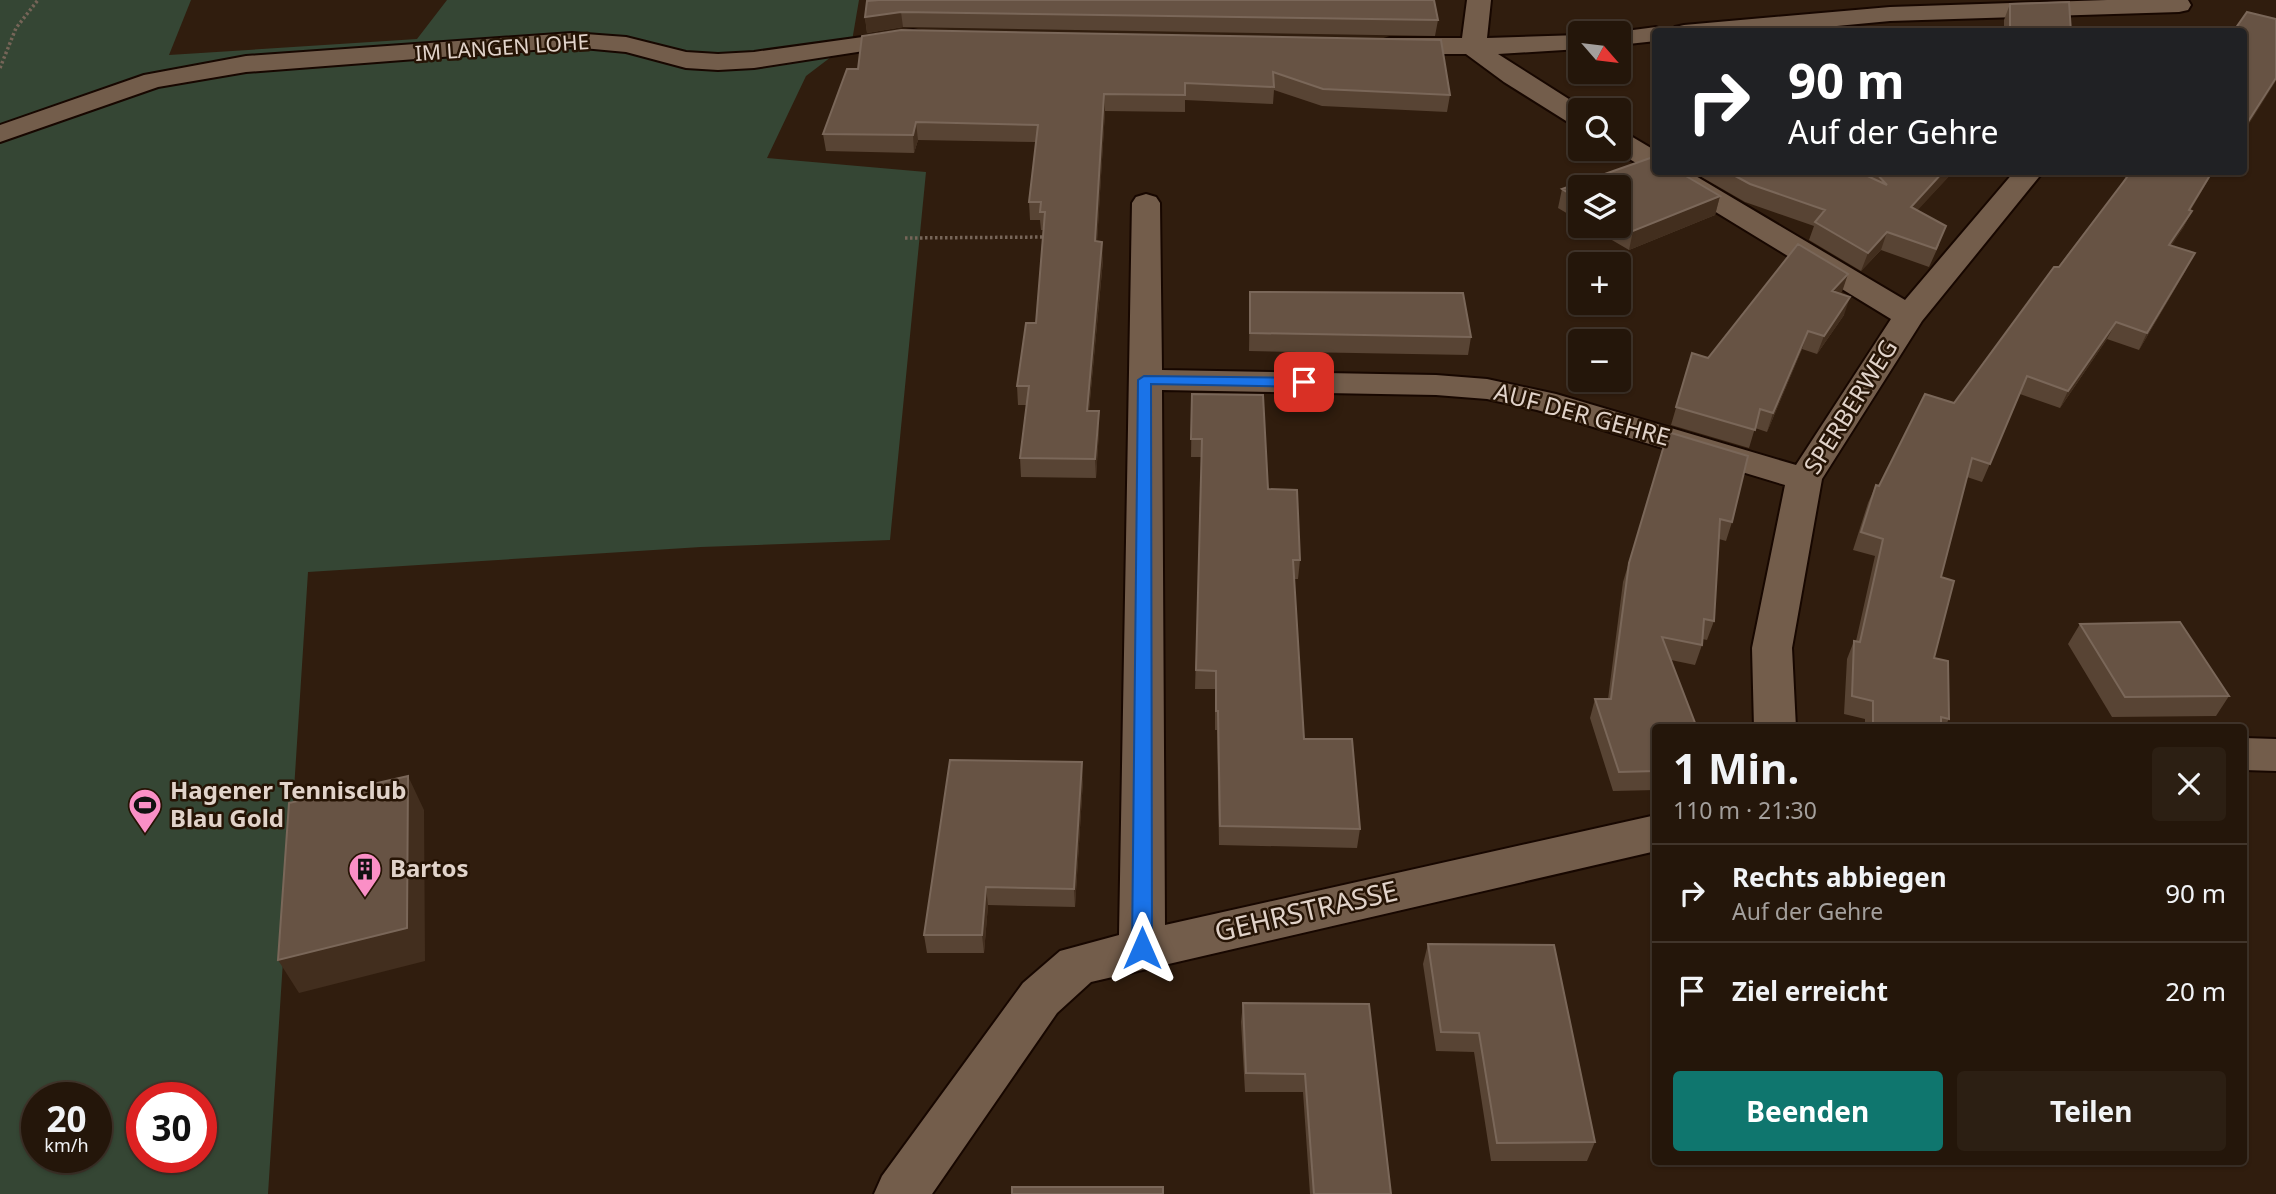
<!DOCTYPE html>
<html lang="de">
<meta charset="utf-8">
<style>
body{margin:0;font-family:"Noto Sans",sans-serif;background:#2c1f13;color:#f1f3f6;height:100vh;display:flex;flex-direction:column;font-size:26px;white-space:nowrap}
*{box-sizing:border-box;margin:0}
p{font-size:23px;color:#a39f9c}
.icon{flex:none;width:38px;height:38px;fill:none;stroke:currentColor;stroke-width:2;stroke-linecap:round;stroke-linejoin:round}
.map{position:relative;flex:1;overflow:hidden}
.sheet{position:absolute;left:1652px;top:724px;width:595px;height:441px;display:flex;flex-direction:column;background:#24160a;border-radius:7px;box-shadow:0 2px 5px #0004,0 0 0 2px #41352b}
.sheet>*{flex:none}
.banner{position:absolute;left:1652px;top:28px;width:595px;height:147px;border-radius:7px;box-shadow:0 2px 5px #0004,0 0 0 2px #41352b;background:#202124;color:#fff;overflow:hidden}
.needle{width:46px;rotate:118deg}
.fabs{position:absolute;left:1568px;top:21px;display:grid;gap:14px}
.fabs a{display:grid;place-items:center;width:63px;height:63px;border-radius:7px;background:#24160a;box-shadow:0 2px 5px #0004,0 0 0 2px #41352b;font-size:35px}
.speed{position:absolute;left:21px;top:1082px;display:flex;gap:14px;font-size:35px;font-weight:700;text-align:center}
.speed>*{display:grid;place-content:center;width:91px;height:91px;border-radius:50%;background:#24160a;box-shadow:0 2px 5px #0004,0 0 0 2px #41352b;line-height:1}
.speed small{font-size:18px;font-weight:400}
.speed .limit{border:10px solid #d22;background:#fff;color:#111}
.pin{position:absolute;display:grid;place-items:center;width:60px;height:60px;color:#fff;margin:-30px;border-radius:14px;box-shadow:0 4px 10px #0006}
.me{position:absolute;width:77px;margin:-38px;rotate:0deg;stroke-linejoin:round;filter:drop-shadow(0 0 5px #0008)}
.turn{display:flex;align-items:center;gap:24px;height:147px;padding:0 21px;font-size:32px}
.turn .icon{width:91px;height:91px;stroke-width:2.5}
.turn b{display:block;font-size:49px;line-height:60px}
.round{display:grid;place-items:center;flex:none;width:74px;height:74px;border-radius:7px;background:#2c1f13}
.headline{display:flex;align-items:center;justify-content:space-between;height:119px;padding:0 21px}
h1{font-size:42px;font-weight:700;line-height:52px}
.primary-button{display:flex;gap:14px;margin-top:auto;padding:14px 21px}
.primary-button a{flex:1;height:80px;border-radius:7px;background:#0f766e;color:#fff;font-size:28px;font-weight:700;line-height:80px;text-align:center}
.primary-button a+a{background:#2c1f13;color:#f1f3f6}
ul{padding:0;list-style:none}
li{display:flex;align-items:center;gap:21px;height:98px;padding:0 21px;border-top:2px solid #41352b}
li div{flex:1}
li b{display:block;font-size:26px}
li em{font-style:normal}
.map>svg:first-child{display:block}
.green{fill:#354634;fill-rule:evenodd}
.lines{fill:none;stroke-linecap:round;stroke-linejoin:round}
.street-casing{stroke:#170700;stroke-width:4}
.path{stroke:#766558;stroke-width:3.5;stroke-dasharray:2.5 2.5;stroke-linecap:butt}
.street{fill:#735d4b;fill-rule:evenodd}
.wall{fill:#584434}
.shaded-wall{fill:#422e1e}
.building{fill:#675344;stroke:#7a6759;stroke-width:2}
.route{fill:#1a73e8;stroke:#114b97;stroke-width:2}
.labels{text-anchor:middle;stroke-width:5;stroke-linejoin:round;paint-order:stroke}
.far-street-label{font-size:21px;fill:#e1d3ca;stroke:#261405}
.street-label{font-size:24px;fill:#e1d3ca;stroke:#261405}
.poi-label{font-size:24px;font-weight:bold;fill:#e1d3ca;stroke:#261405;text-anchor:start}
.near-street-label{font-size:28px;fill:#e1d3ca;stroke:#261405}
</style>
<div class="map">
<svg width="2276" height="1194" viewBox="0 0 2276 1194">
<rect width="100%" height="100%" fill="#301d0e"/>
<path class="green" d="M0,0H191L169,55L417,39L447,0H859L852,41L806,76L767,158L926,172L890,540L701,547L308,572L268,1194H0ZM37,1097H96V1157H37ZM142,1097H201V1157H142Z"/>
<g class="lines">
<defs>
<path id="street" d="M1467,0H1491L1487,38L1580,35V49L1498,54L1586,110H1580V126L1571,124L1504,82L1466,54H1390L1381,51L1377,46L1381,41L1390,38H1462Z
M2107,0H2188L2191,5L2188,10L2179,12L1890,21L1774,32H1672L1675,27L1684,25L1890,7Z
M1656,27L1667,32H1656V41L1619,45V33H1610Z
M913,30L922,32L925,37L922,42L754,68L718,70L686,68L626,52L572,47L246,72L158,87L0,142V125L144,75L246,56L572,33L626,37L686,52L718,54L754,52Z
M1619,133L1629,135L1656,151V171L1646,169L1613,149H1619Z
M1656,172H1689L1905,300L2014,172H2043L1922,321L1822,479L1792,648L1796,728H1754L1752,648L1785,485L1537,410L1487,399L1436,395L1162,390L1165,925L1656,815V851L1091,982L1057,1013L932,1194H874L882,1176L1023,983L1060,951L1119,935L1132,203L1136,197L1146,194L1156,197L1160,203L1162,370L1436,375L1487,379L1556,394L1796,465L1891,319L1660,178Z
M2244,738L2276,739V771L2244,770Z"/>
</defs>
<use href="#street" class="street-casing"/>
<path class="path" d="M0,68L16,28L38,0
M905,238L1049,237"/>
<use href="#street" class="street"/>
</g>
<path class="wall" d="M879,1L1438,20L1435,36L903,27L867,33L865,17Z
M2010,4L2071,32H2004V20Z
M1441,40L1450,95L1447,112L1322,106L1274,90L1273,104L1185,100V112L1105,111L1097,241L1103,260L1089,411H1099V430L1096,478L1021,477L1020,458L1027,405H1018L1017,386L1036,323L1043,230H1041L1040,220H1030L1029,202L1036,142L918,140L914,153L826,151L823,134L858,69Z
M1656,172L1720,196L1715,215L1629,250L1588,226H1619V187H1580V221L1558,208L1562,189Z
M1693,172H1953L1917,210L1939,245L1929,267L1881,250L1861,271L1809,240L1814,226L1745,202Z
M2128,172H2213L2190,210L2192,211L2183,228L2171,245L2186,270L2139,350L2107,339L2060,408L2020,394L1982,482L1967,477L1941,577L1934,658L1949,719L1944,728H1865V719L1844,714L1847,659L1854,641H1856L1875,556L1853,550L1868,503L1876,485L1879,486L1954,403L2123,182Z
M1848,274L1840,294L1844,315L1817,354L1802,349L1767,432L1755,428L1749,448L1671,425L1692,353L1708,358Z
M1250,292L1471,337L1468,355L1249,351Z
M1192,394L1268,489L1300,560L1298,579H1294L1304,739L1360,829L1357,848L1219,845L1217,730H1215V689H1195L1202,457H1191Z
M1668,432L1732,522L1726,541L1719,539L1714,621L1707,640L1702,639V645L1695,665L1671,660L1656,728V790L1613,791L1590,718L1595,699H1608L1623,582Z
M2080,624L2229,696L2216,716L2112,717L2068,644Z
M1083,780L1075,907L988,905L984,953H927L924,935Z
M1428,944L1595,1142L1587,1161H1491L1474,1052L1436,1051L1423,964Z
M1243,1003L1369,1004L1391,1194H1310L1303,1092H1245L1241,1022Z"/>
<path class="shaded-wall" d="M901,12L903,27L867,33L865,17Z
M2276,78V81L2244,132V128Z
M1104,94L1105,111L1096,260L1095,241Z
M916,122L918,140L914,153L913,135Z
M1943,172H1953L1904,225L1911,207Z
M2212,172H2213L2181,227L2189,210Z
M1720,196L1715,215L1629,250L1633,231Z
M2192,211L2183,228L2161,262L2169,245Z
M1887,232L1881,250L1861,271L1868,253Z
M1102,242L1103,260L1087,430V411Z
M2195,253L2186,270L2139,350L2147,333Z
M1848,274L1842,292L1826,309L1832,291Z
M1850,297L1844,315L1817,354L1824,336Z
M2116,322L2107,339L2060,408L2068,391Z
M1808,331L1802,349L1767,432L1773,413Z
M1099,411V430L1096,478L1095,459Z
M1082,762L1083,780L1075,907L1074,889Z
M408,776L424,810L425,961L299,993L278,960Z
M986,887L988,905L984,953L982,935Z"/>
<path class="building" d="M879,0H1434L1438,20L901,12L865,17L867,1Z
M2069,2L2071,32H2010V4Z
M2247,12L2276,19V78L2244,128V32H2233Z
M901,30L1441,40L1450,95L1323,89L1273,72L1274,87L1185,83V95L1104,94L1095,241L1102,242L1087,411H1099L1095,459L1020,458L1029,386H1017L1026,323H1036L1045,212H1040L1041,202H1029L1038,125L916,122L913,135L823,134L847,69H858L862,36Z
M1656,156V172H1679L1720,196L1633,231L1619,223V187H1580V200L1562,189Z
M1728,172H1859L1887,185L1875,172H1943L1911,207L1946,226L1936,249L1887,232L1868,253L1815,222L1825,210L1750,184Z
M2131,172H2212L2189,210L2192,211L2169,245L2195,253L2147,333L2116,322L2068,391L2027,376L1990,464L1972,458L1941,577L1954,581L1934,658L1948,661L1949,719L1941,717V728H1873V701L1852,696L1854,641L1860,642L1883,539L1861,532L1876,485L1879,486L1925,394L1954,403L2054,267H2059Z
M1798,244L1848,274L1832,291L1850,297L1824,336L1808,331L1773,413L1760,409L1755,430L1676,407L1692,353L1708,358Z
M1250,292L1463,293L1471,337L1250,333Z
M1192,394L1263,395L1268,489L1297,490L1300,560H1293L1304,739H1352L1360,829L1220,826L1218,711H1216V671L1196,670L1202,439H1191Z
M1668,432L1748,456L1732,522L1720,519L1714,621L1704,619L1702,645L1662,637L1697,728H1656V771L1619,772L1595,699H1611L1629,563Z
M2180,622L2229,696L2125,697L2080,624Z
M950,760L1082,762L1074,889L986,887L982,935H924Z
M408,776L407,928L278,960L289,803Z
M1428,944L1554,945L1595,1142L1497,1143L1479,1033L1441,1032Z
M1243,1003L1369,1004L1391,1194H1314L1305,1074L1246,1073Z
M1012,1187H1163V1194H1012Z"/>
<path class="route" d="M1144,376L1304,378L1310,382L1304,387L1151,384L1152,948L1149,954L1142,956L1135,954L1132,948L1138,380Z"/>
<defs>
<symbol id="stadium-pin" viewBox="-11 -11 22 30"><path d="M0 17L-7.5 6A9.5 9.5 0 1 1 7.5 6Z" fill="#fa8fc6" stroke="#261405"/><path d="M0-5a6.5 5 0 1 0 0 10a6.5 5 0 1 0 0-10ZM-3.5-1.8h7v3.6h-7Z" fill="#111"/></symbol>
<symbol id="building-pin" viewBox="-11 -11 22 30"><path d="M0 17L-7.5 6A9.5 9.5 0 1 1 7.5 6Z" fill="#fa8fc6" stroke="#261405"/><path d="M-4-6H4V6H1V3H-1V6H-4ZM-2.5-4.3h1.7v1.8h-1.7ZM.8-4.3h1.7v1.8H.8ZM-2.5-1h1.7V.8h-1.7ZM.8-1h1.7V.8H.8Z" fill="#111"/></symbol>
</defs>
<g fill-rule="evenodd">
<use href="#stadium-pin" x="126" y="786" width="38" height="52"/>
<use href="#building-pin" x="346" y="850" width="38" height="52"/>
</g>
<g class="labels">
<g class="far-street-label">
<text transform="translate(502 48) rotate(-4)" y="7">IM LANGEN LOHE</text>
</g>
<g class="street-label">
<text transform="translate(1851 407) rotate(-58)" y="8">SPERBERWEG</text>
<text transform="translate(1582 415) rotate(15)" y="8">AUF DER GEHRE</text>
</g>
<g class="poi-label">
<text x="170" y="799">Hagener Tennisclub<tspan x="170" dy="28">Blau Gold</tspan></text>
<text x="390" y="877">Bartos</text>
</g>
<g class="near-street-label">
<text transform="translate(1306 911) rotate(-13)" y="10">GEHRSTRASSE</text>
</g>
</g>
</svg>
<div class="fabs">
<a><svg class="needle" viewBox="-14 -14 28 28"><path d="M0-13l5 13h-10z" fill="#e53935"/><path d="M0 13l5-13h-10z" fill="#a39f9c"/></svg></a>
<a><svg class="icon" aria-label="search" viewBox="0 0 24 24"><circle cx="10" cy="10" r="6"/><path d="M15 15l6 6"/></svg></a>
<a><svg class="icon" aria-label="layers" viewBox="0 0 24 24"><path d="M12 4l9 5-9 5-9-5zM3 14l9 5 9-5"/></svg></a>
<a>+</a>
<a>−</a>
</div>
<div class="speed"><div>20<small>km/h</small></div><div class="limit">30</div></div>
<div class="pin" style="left:1304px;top:382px;background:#d93025"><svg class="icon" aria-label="arrive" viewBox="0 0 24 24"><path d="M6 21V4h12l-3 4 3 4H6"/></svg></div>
<svg class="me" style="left:1142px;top:948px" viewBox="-20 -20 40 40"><path d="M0-17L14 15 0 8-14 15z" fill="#1a73e8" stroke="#fff" stroke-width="4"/></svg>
<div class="banner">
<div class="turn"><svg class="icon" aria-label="right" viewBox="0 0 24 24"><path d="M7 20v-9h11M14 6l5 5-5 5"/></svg><div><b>90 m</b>Auf der Gehre</div></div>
</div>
<section class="sheet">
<div class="headline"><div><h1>1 Min.</h1><p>110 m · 21:30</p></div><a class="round"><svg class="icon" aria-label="close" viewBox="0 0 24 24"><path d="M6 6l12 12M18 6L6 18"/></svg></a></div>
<ul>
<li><svg class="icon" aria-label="right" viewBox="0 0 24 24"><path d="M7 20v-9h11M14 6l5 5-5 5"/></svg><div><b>Rechts abbiegen</b><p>Auf der Gehre</p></div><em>90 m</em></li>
<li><svg class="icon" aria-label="arrive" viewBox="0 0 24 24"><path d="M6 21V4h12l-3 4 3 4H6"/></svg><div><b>Ziel erreicht</b></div><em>20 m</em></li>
</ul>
<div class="primary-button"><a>Beenden</a><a>Teilen</a></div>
</section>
</div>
